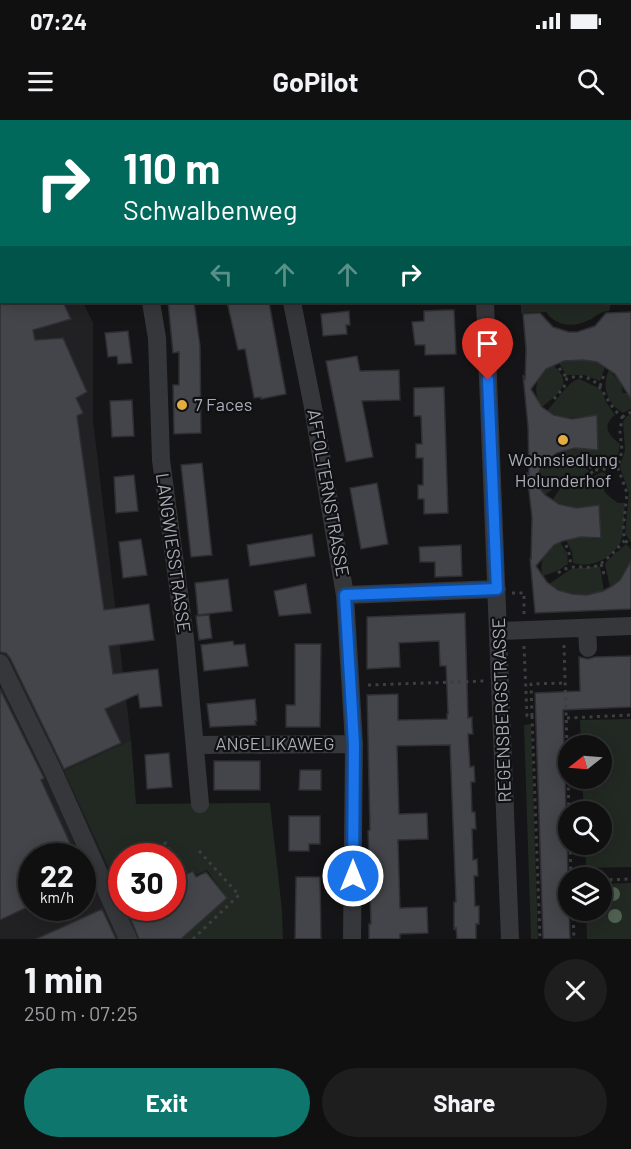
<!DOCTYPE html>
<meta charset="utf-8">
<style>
body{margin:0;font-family:Barlow,sans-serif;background:#1e1e1f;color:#f1f3f6;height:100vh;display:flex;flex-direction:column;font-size:22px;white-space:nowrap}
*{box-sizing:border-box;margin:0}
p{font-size:20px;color:#9c9d9f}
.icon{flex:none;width:33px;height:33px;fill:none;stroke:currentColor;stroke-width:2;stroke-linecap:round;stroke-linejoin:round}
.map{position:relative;height:819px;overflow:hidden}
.drawer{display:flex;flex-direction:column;background:#101011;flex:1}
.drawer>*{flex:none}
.top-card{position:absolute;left:0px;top:0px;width:632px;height:183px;box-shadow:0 3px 15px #0003,0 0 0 2px #303031;background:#00695c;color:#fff;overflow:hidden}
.needle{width:39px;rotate:253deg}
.controls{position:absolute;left:558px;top:615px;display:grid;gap:12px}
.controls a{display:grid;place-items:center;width:54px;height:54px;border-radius:50%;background:#101011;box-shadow:0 3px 15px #0003,0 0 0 2px #303031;font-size:30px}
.speed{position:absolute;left:18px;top:723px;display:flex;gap:12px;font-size:30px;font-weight:700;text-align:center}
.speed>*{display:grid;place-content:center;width:78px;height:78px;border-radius:50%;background:#101011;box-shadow:0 3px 15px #0003,0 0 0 2px #303031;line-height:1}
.speed small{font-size:15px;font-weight:400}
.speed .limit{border:9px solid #d22;background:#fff;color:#111}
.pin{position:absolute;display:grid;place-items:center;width:51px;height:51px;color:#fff;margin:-62px -26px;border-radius:50% 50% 50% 0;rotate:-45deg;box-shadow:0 0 6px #0007}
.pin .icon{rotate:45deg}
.me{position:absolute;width:66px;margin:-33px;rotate:0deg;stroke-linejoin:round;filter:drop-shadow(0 0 4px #0008)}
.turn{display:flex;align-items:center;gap:21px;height:126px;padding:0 24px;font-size:27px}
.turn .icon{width:78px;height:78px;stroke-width:2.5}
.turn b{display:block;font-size:42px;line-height:51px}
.lanes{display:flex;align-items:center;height:57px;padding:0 24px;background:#0003;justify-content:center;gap:30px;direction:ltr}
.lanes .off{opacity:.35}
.round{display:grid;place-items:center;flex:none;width:63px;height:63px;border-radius:32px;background:#1e1e1f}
.overview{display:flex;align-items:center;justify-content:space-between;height:102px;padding:0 24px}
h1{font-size:36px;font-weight:700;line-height:45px}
.primary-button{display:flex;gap:12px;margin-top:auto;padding:12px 24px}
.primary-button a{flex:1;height:69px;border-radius:36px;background:#0f766e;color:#fff;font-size:24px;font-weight:700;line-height:69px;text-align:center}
.primary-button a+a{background:#1e1e1f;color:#f1f3f6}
.status{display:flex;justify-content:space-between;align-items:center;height:42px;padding:0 30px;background:#101011;direction:ltr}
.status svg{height:16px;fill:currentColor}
header{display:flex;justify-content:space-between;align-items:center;height:78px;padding:0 24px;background:#101011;font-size:27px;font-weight:700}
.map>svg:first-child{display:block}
.built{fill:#212124;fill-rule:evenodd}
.green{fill:#222922}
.building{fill:#44454a;stroke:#2f2f33;stroke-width:1.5}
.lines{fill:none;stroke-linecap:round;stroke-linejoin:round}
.path{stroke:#3d3e42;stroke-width:3;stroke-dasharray:3 4.5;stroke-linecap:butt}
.minor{stroke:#36373b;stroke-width:18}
.major{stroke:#53545a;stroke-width:22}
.tree{fill:#506152}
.route-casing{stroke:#114b97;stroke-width:15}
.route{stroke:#1a73e8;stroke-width:10}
.poi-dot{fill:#e3ac41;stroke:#101012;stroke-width:2}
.labels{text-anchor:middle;stroke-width:4.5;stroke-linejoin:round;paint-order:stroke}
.poi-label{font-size:18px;fill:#a8acb6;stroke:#101012;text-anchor:start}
.street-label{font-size:18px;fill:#a8acb6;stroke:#101012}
</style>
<div class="status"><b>07:24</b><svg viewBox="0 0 49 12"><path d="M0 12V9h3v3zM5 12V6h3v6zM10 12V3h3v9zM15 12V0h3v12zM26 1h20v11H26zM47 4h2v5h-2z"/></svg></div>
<header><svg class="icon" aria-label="menu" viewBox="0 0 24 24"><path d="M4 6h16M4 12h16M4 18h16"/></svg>GoPilot<svg class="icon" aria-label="search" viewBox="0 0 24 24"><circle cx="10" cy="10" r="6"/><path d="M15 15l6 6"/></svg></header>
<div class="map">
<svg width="631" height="819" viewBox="0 0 631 819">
<rect width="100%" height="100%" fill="#151517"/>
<path class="built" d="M1,175L2,182H83L93,203V300L131,620L64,651L121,776L122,788H127L141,819H0ZM32,736H82V788H32Z"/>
<path class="green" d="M521,182H570L590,184L609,182L611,184L609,191C597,192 597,197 587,201C572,208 555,205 546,192L521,193Z
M575,239L597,242L605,247L600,261L584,255H566L559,243Z
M553,245C575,264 558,274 542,287C531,270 536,255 553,245Z
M609,250L621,263L623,273H631V289L623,293C607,283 601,266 609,250Z
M579,259L601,269L606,282L615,295C601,306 609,316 620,324L617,342L609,348L597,349L587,343L569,340L563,331L584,328L598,330L597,296C578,298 565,300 547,291C555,283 569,260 579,259Z
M631,294V423L625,413L629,373L620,347L625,330L623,302L626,297Z
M555,335L570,346H584L589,351L583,358L558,365L545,375C531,358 539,347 555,335Z
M602,352L607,354C600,371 604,373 618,383H625C624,393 624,413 621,421C614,438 590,449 573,443L572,432L566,420L581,417L601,419L599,385L576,388L552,381L561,367L583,362Z
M560,422L567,433L568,444L557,451L543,456C538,441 546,429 560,422Z
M626,424L631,429V453H623L620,460L610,467L605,444L607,441Z
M598,446L600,447L604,471C585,478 566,476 549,464L571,449Z
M631,599V747L586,748L585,725L602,724V692L584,691L582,659L602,658V626L581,625L580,600Z
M531,604L538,819H531L524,605Z
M131,620L136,684L270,683L282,790L283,819H181L227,778L207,750L196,755L193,750L173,759L172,736H122L121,746L110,751L64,651Z
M631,763V819H587L586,791L602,790V764Z"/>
<path class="building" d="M7,182H63L71,199L33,210L35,220L63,218L87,272L76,278L83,293L77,296L104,490L149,484L154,520L109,526L113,554L158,549L162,586L140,588L138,574L105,589L121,623L64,649L10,538L6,533L0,532V185Z
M168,182H194L200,226L201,313L174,314L173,265H179V232L173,233Z
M227,182H269L286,274L261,279V277L254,278L245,229L238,230Z
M444,190H454L456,234L425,235V225H415L412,202L424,201V191Z
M349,191L350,205H346L347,214L323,216L321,194Z
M631,192V279L615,254L597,242L583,240L564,241L546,249L531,269L542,287L554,295L572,299L597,295L598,330L575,328L557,333L543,344L534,361L545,375L559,384L576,388L599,385L601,418L581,417L563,421L554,425L536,446L547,462L558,470L572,474L587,475L603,471L612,466L620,460L631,441V489L535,493L530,438L531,440L532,398L527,353L529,354L528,307L523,255L525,260L526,229L523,194L540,193L553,207L569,212H577L595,206L606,193Z
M128,211L132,243L118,244L117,236L108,237L105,213Z
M357,236L360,251L399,250L400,280L362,281L373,337L346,342L326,241Z
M444,267L448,393L424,394V379H418V365H423V338H416V324H422L421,296H414V268Z
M132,280L134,316L112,317L110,281Z
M202,343L212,435L191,437L181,345Z
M134,355L138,391L116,393L114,357Z
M377,363L388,424L361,429L350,368Z
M312,414L315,436L250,446L247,425Z
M141,419L147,455L123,458L119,422Z
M461,425L462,456L435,457V442H420L419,427Z
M228,459L232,491L198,495L195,463Z
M306,464L311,493L279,496L274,471Z
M465,493L468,598L472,597V605L473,614H468L470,647L474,646L475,662H471L472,692H475L476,709H472L473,740L477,739L478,756H474L475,786H479V804H476V819H457L456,808L454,809V782H456L450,625L397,626L399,694L427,693L428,719L398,720L400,788L427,787L428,813L400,814V819H369V804H371L368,711L370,710L367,575L398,574V600L447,599V594H448L446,546H440L439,521L399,523L400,547L367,549V497Z
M209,495L212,518L199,520L196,496Z
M233,521L234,525L245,524L248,546L204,551L201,525Z
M295,524H321L320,607H286V585H295Z
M631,536V587L563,590L570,819H543L535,573L580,571L579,537L588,539L595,537Z
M0,569L43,656L44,658L41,660L76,736H32V785L0,800Z
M255,579L257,601H255L256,605L210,607L207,584Z
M169,633L172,667L147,669L145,635Z
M214,641H260V670H214Z
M300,650H321V670H299Z
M289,696H320V724H309V731H289Z
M193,751L196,757L206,752L227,778L181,819H139L126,788H172V767L180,764L177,758Z
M296,757H320L321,819H295Z
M102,789L116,819H36Z"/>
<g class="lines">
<path class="path" d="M630,174H631
M504,182H507
M559,248L567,258
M600,266L605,252
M554,279L564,267L567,258C604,250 600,279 622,297L620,312L622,330L618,348L627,373L623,411L625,420L631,426
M622,297L631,292
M562,337L570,344L587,345L594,350L618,348
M556,367C570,361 583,363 594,350
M566,425L569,433L571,446
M601,444L605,458
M558,453C574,441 588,452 600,444C609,438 618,428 625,420
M512,473H524V494
M564,525L569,692
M524,526L527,596H532L540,819
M368,565L484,561
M532,596L531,564L565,563
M567,598L631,595
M570,724L571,758
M136,736L166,723L177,743
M602,760L631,759
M573,790L574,819
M193,819L239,775L199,731"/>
<path class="minor" d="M226,0V2
M149,2V0
M491,2V0
M0,132L2,131
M151,182L157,218L161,340L185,518L200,684
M292,182L312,282L345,475L354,624L352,819
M485,182L510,819
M345,475L497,469
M587,508L588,528
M499,511L631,506
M0,543L53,651L128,819
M196,625L354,624"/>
<path class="major" d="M630,60H631
M0,155L2,154"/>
</g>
<g class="tree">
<circle cx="613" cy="774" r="7"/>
<circle cx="615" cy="796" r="7"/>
</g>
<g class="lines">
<defs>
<path id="route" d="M353,756L354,624L345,475L497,469L488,260"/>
</defs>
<use href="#route" class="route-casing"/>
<use href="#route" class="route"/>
</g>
<g class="poi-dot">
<circle cx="182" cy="285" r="6"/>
<circle cx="563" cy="320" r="6"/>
</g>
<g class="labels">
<g class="poi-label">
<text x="194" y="291">7 Faces</text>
<text x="563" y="346" text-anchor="middle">Wohnsiedlung<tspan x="563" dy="21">Holunderhof</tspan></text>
</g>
<g class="street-label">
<text transform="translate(328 373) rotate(80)" y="6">AFFOLTERNSTRASSE</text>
<text transform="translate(173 433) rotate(82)" y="6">LANGWIESSTRASSE</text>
<text transform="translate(502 590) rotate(-92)" y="6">REGENSBERGSTRASSE</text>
<text x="275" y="630">ANGELIKAWEG</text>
</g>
</g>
</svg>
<div class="controls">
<a><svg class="needle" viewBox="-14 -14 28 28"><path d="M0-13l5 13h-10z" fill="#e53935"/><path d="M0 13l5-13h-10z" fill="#9c9d9f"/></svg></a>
<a><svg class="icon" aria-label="search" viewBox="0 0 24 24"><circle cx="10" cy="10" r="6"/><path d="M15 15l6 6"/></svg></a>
<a><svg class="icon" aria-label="layers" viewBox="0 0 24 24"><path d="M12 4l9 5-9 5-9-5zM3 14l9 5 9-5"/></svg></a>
</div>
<div class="speed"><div>22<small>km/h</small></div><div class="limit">30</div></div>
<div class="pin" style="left:488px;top:260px;background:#d93025"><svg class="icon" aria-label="arrive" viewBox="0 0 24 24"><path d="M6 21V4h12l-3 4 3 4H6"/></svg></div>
<svg class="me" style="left:353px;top:756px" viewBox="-20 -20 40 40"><circle r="17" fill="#1a73e8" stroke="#fff" stroke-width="3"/><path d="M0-11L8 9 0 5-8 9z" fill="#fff"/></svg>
<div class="top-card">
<div class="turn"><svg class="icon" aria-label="right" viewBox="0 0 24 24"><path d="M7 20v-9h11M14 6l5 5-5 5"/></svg><div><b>110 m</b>Schwalbenweg</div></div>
<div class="lanes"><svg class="icon off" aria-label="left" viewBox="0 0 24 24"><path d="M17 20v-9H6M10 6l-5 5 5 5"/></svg><svg class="icon off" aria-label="ahead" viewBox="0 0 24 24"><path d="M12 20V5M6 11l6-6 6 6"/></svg><svg class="icon off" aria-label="ahead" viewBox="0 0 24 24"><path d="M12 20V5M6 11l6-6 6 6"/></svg><svg class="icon" aria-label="right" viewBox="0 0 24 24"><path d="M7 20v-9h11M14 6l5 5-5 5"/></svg></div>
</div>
</div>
<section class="drawer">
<div class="overview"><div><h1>1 min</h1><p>250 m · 07:25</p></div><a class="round"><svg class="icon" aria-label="close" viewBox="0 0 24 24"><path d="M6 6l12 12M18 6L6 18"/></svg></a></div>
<div class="primary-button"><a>Exit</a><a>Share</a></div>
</section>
